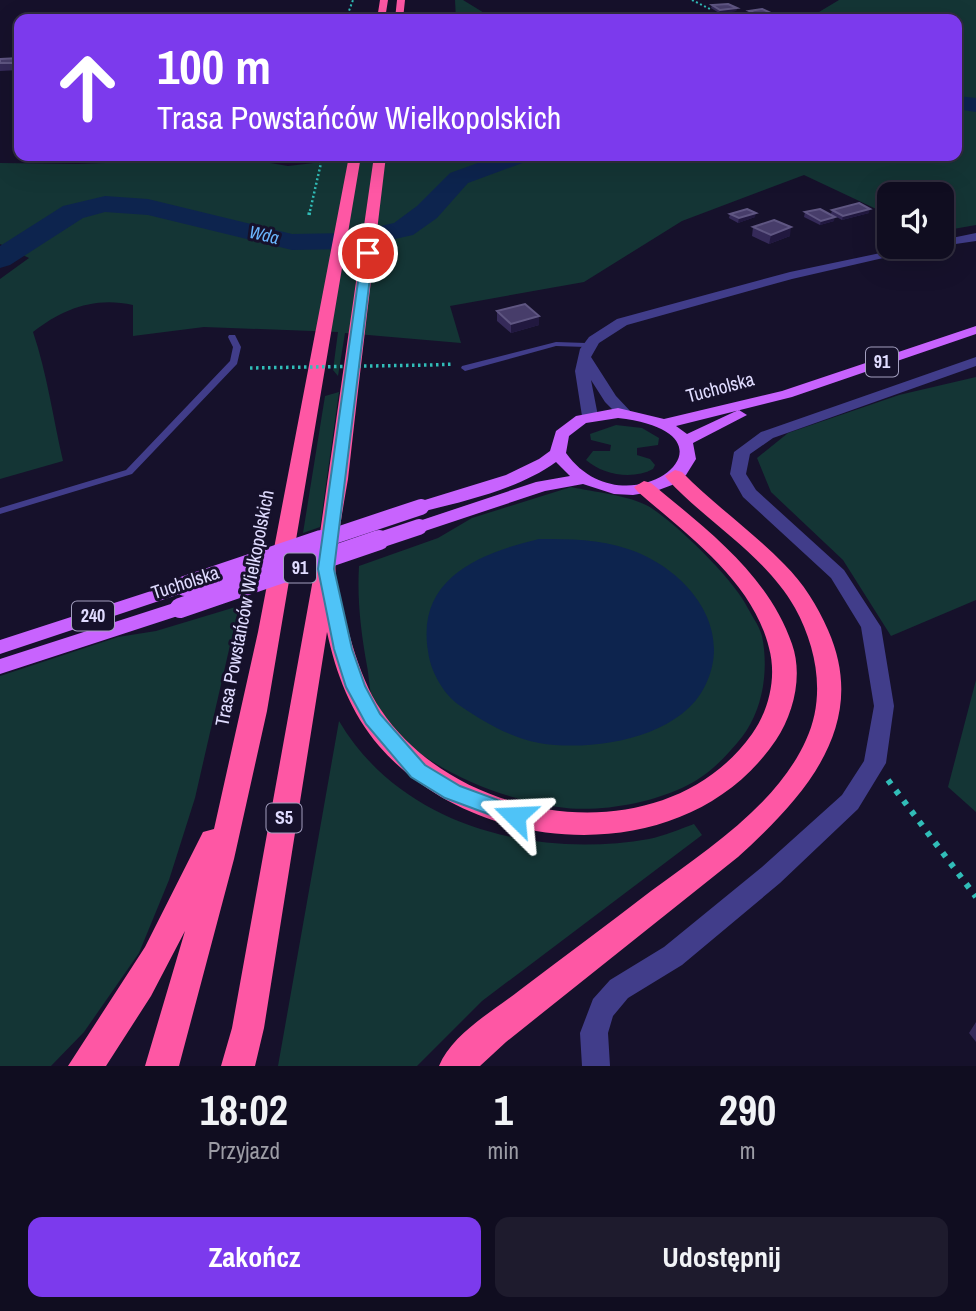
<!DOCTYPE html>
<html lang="pl">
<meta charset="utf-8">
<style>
body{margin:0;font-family:"Archivo Narrow",sans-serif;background:#1e1b2d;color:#f1f3f6;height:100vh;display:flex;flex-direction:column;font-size:26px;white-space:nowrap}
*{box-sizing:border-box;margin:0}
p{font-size:23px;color:#9c9ca5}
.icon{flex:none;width:38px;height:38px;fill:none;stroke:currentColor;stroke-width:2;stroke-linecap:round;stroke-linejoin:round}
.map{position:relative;height:1066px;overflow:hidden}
.panel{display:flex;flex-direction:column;background:#100d20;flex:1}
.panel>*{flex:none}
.top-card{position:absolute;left:14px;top:14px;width:948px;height:147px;border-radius:14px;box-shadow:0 7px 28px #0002,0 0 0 2px #302d3e;background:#7c3aed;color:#fff;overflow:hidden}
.buttons{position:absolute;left:877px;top:182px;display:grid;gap:14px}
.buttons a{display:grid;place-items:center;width:77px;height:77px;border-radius:14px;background:#100d20;box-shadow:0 7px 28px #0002,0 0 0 2px #302d3e;font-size:35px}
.pin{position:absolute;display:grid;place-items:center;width:60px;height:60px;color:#fff;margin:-30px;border:4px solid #fff;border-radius:50%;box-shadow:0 2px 7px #0007}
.me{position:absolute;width:77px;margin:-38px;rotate:291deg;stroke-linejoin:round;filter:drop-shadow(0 0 5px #0008)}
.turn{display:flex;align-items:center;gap:24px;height:147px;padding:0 28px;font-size:32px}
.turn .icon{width:91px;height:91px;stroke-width:2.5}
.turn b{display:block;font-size:49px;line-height:60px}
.eta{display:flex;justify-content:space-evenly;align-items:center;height:119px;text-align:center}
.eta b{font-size:42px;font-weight:800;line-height:49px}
.action{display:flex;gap:14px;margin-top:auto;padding:14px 28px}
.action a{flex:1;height:80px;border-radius:14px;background:#7c3aed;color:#fff;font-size:28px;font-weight:800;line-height:80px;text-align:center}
.action a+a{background:#1e1b2d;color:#f1f3f6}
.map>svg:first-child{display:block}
.green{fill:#143535}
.water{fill:#0d244e}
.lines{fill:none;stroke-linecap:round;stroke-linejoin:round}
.river{fill:#0d244e;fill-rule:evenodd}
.path-far3{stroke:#31bdb8;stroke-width:2;stroke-dasharray:2 2.5;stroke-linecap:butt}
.path-far2{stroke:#31bdb8;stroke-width:2.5;stroke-dasharray:2 2.5;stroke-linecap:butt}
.path-far1{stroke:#31bdb8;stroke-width:3.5;stroke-dasharray:2.5 3.5;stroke-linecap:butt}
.path{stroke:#31bdb8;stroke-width:6;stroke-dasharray:5 8;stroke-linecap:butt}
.lane{fill:#413d8a;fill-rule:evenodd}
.street{fill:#413d8a;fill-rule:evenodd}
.primary{fill:#c863fe;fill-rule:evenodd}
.highway{fill:#fe57a4;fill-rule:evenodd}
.path-bridge{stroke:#31bdb8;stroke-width:3.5;stroke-dasharray:2.5 3.5;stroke-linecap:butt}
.primary-bridge-far1{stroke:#c863fe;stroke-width:16}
.primary-bridge{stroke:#c863fe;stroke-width:20}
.wall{fill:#352a59}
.shaded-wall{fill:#21183f}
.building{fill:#473d6a;stroke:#5f5682;stroke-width:2}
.route{fill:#4fc3f7;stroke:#337fa1;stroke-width:2}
.labels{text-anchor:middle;stroke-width:6;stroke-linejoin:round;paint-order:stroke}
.far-water-label{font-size:18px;font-style:italic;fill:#6ab6fe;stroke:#16112b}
.shield{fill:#16112b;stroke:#a39fbf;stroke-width:2}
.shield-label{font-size:18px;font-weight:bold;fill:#e0dcff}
.street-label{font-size:19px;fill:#e0dcff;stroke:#16112b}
</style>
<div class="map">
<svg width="976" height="1066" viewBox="0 0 976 1066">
<rect width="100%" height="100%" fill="#16112b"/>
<path class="green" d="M455,0H463L494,19H456Z
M839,0H976V225L942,231V194H889V215L804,175L682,221L584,282L450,306L461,343L345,333L338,376L333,370L338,332L204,327L133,336V305C95,296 62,309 33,332C47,373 53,418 63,461L0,479V279L29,258L0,244V163L78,164L240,158L288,166L374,156H957V19H819L828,18L819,12Z
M976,377V600L891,636L843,560L771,492L757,458L788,433L899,395Z
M339,392L320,527L303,533L325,396Z
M616,425L642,428L659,438L658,445L637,448V455L650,459L655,465L653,469C633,480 603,475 586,460L593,451H610L611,445L591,440L590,434Z
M571,487C594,492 627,495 648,506C675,522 730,576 745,603C750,613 759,625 762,636C769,670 763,710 742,737C725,758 708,776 682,788C647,804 596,813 558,807C494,798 400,761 372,697C369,688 369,675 367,666C361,632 357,601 359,566L438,538L472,518Z
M239,606L195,798L169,880L139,953L84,1032L51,1066H0V676L118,637L156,631Z
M976,680V812L948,787Z
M339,721C401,826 534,859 649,839C664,836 680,829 694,824L702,835L482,1001L417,1066H278Z"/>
<path class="water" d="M539,539C570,539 599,539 628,549C685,568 735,626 705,686C679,739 591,752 539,743C509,737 484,722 459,705C443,694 430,670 428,651C416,578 480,553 539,539Z"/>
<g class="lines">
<path class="river" d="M957,96L976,98V112L957,109Z
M497,156H531L528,161L468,183L437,218L413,235L350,249L292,250L148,215L105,212L83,218L10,265L0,268V246L63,206L105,196L148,199L292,234L350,233L394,223L417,206L450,173Z"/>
<path class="path-far3" d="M692,0L710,9
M346,19L353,0"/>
<path class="path-far2" d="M310,211L321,163L318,156"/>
<path class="path-far1" d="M309,215L310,209
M430,365L454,364"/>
<path class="path" d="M888,780L976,897"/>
<path class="lane" d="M229,335H235L241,347L237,364L132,474L0,514V508L126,470L230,361L233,347L228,337Z
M556,342L586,343L590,345L586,347L556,346L465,371L461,368L462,366Z"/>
<path class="street" d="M976,233V241L942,246V240Z
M909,247H931L792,279L627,325L599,343L591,357L616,396L632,413L629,416H619L605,402L591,380L598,416L590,421L582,416L575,371L580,349L589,337L617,319L790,272Z
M976,357V366L773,438L750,454L746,474L756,490L844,570L881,627L894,706L886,763L858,809L780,883L682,965L628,998L613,1016L608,1033L610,1066H582L580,1033L593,999L610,980L664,947L762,867L842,795L864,761L874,706L861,627L831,578L743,497L730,474L734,452L761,432Z"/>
<path class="primary" d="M976,326V334L792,397L676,426L687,434L734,412L739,410L747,415L693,443L696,459L686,475L672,485L656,491L633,495L614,494L583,484L545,491L419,533L410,527L413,523L536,482L570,476L556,462C519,489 465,501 421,512L413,507L415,503L506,475L539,459L550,451L556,431L576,416L618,408L664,419L782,391ZM618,418C757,434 626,537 566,453L569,436L586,423Z
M185,580L194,586L192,590L0,654V640Z
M180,601L187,603L189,608L187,613L0,674V659Z"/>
<path class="highway" d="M380,0H388L385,19H377Z
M397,0H405L403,19H395Z
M349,156H361L267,711L234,859L179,1066H145L185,931L151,996L106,1066H68L145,947L203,832L214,829L258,632Z
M374,156H386C373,264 360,371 348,479C345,497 333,562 336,576C344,617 357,675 381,710C459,826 665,856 752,734C769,710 777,677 769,648C753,581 686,534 637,491L634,487L644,481L651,483C705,528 768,574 792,644C803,675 794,713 776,740C688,871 478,860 379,746C351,713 336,674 327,632L264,1028L255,1066H221L232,1028L315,568Z
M675,470L682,472C714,505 752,531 784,564C804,584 817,605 828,630C870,725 805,796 738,857L506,1042L480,1066H439C452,1034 493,1011 520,990C563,957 607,925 651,891C706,850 777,805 806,740C826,697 817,648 795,608C766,556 708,523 668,480L665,476Z"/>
<path class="path-bridge" d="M250,368L430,365"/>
<path class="primary-bridge-far1" d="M316,542L421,507
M374,542L419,527"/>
<path class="primary-bridge" d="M185,586L321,540
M180,608L379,540"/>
</g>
<path class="wall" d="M712,5L737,8L736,11L719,13L711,8Z
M749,11L784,19H753L748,17Z
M19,49V70L0,71V59L15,58L14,54Z
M832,210L869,213L842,220L831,214Z
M805,212L834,221L820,225L804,217Z
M730,214L755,217L738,223L729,218Z
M753,227L790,236L769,244L752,236Z
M497,311L539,316V325L511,333L497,321Z
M976,1022V1042L969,1033Z"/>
<path class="shaded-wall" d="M737,8L736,11L719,13L720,10Z
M870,209L869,213L842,220L843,216Z
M756,213L755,217L738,223L739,218Z
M835,217L834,221L820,225L821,221Z
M791,227L790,236L769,244L771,235Z
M539,316V325L511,333V324Z"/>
<path class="building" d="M728,4L737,8L720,10L712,5Z
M762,9L784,19H768L749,11Z
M722,14L734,19H717L709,16Z
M19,58V63H0V59Z
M859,203L870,209L843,216L832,210Z
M747,209L756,213L739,218L730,214Z
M820,209L835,217L821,221L805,212Z
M774,220L791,227L771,235L753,227Z
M525,304L539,316L511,324L497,311Z"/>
<path class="route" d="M368,250L373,253L334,569L352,649L365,686L380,714L425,765L460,786L522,809L526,816L522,822L515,824L445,798L411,777L366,724L346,687L334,649L318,569L362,253Z"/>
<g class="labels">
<g class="far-water-label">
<text transform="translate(264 235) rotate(13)" y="6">Wda</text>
</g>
<g class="shield">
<rect x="866" y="347.5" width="32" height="29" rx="5"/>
<rect x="284" y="553.5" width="32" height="29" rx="5"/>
<rect x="72" y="601.5" width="42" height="29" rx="5"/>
<rect x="266.5" y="803.5" width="35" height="29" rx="5"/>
</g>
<g class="shield-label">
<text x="882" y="368">91</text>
<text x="300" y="574">91</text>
<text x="93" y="622">240</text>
<text x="284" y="824">S5</text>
</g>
<g class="street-label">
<text transform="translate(720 387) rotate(-15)" y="7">Tucholska</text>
<text transform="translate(185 582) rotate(-18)" y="7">Tucholska</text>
<text transform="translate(244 608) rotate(-79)" y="7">Trasa Powstańców Wielkopolskich</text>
</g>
</g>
</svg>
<div class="buttons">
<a><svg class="icon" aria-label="sound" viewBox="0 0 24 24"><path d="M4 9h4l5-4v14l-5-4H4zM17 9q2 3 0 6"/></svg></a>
</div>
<div class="pin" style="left:368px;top:253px;background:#d93025"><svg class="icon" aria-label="arrive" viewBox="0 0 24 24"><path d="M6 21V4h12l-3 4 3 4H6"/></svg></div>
<svg class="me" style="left:515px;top:816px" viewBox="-20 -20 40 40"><path d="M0-17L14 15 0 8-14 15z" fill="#4fc3f7" stroke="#fff" stroke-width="4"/></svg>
<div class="top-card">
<div class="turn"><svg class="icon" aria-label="ahead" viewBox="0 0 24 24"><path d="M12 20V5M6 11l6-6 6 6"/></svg><div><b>100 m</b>Trasa Powstańców Wielkopolskich</div></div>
</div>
</div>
<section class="panel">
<div class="eta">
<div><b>18:02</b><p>Przyjazd</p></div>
<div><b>1</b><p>min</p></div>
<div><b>290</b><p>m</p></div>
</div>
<div class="action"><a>Zakończ</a><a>Udostępnij</a></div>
</section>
